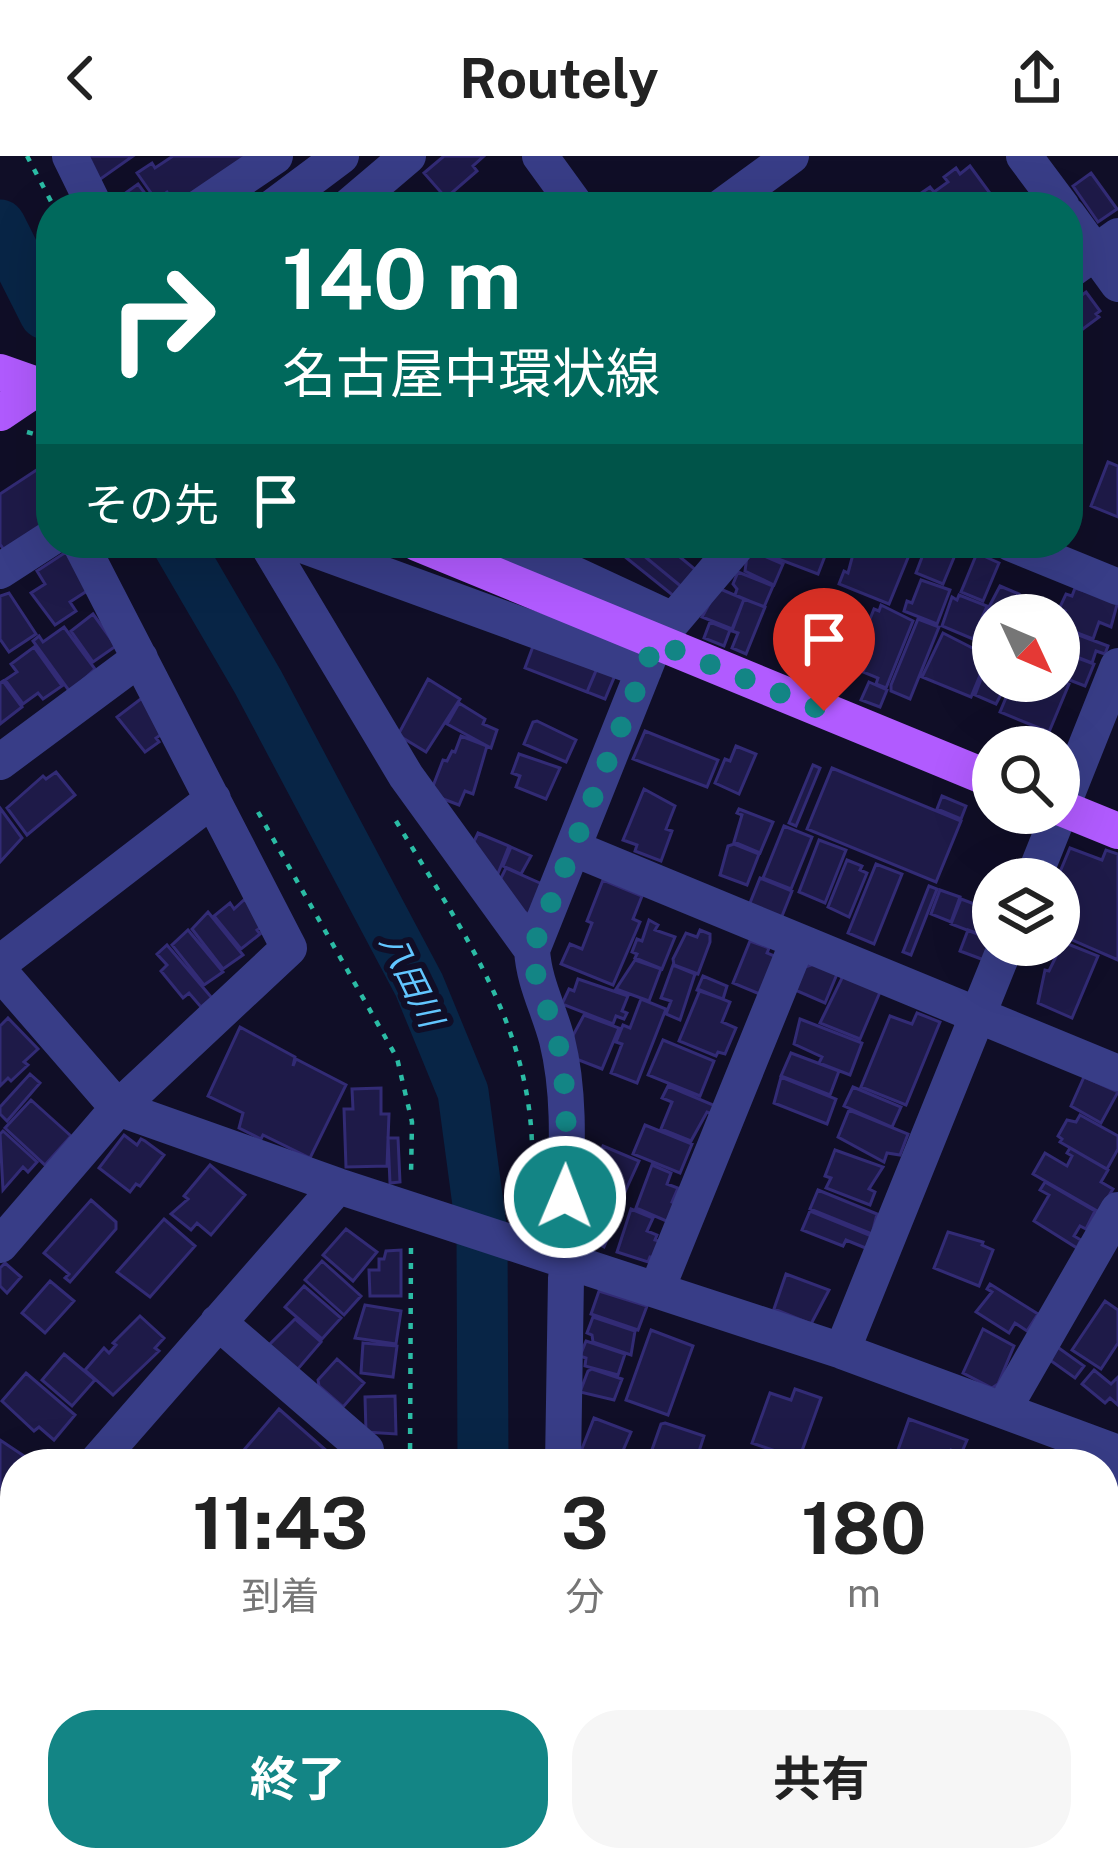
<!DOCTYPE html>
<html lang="ja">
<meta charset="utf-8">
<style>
body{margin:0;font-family:"Public Sans","Noto Sans JP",sans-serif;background:#f6f6f6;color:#222;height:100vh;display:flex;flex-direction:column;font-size:45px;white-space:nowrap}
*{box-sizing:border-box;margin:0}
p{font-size:39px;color:#767676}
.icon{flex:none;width:66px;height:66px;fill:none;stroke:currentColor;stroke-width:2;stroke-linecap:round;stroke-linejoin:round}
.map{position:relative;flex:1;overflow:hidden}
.details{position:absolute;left:0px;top:1293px;width:1119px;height:423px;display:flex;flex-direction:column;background:#fff;border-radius:48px 48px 0 0;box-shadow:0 12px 48px #0002}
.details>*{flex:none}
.guide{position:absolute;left:36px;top:36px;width:1047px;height:366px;border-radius:48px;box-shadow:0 12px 48px #0002;background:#00695c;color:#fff;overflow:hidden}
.needle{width:78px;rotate:134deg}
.tools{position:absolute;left:972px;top:438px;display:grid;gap:24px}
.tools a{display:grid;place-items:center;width:108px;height:108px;border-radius:50%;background:#fff;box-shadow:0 12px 48px #0002;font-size:60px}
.pin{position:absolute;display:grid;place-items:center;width:102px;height:102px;color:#fff;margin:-123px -51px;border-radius:50% 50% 50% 0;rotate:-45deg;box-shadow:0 0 12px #0007}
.pin .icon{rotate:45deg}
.me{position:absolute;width:132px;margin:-66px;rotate:1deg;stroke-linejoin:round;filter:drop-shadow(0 0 9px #0008)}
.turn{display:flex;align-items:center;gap:42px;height:252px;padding:0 48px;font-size:54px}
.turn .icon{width:156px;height:156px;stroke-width:2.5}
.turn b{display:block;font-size:84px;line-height:102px}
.then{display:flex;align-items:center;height:114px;padding:0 48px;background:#0003;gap:24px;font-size:45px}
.eta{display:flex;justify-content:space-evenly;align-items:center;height:204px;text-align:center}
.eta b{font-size:72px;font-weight:700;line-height:84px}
.cta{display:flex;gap:24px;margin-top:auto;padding:24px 48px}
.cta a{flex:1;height:138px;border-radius:48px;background:#138585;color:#fff;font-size:48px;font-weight:700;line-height:138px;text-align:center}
.cta a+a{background:#f6f6f6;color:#222}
header{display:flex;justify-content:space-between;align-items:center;height:156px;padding:0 48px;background:#fff;font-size:54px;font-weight:700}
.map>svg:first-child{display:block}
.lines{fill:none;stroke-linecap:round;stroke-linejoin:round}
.river{stroke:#082546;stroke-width:51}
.building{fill:#1e1a48;stroke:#322b75;stroke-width:3}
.path{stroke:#2bbca5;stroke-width:4.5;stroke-dasharray:6 9;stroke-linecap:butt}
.minor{stroke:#383d87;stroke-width:36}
.major{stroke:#b15bff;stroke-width:36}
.route{stroke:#138585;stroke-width:21;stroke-dasharray:0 37.8}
.labels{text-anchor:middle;stroke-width:12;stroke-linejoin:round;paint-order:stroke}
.water-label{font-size:33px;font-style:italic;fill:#62c6ff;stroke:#100e27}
</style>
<header><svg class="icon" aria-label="back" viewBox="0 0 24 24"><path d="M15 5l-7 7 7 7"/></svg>Routely<svg class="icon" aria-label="share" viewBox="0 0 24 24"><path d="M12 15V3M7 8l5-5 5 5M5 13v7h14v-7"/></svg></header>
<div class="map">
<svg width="1118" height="1714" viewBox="0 0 1118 1714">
<rect width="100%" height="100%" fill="#100e27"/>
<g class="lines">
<path class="river" d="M0,69L45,158
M177,387L258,526L419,829L463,936L482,1078L483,1308
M475,1714V1701"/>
</g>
<path class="building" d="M82,0H133L99,24Z
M173,0H246L185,51L181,45L176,49L167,36L156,44L137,17L152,7L155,12Z
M444,0H484L473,10L477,15L446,42L424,17Z
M970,10L992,40L978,51H914L924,44L920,38L930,31L934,36L948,26L944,21L956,12L960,18Z
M1091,17L1117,53L1098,66L1073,30Z
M138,28L155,51H106Z
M1086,136L1100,155L1096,158L1099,161L1068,184V143L1071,147Z
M1108,306L1118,310V361L1091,350Z
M38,313L51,332V363L4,394L0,388V338Z
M635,387H663L697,415L683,432L632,390Z
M779,387H830L818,418L773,401Z
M856,387H914L889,448L839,428L844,415L848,417Z
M934,387H960L943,428L916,417L924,396L929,398Z
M632,390L683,432L675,441L624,400Z
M748,393L783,408L774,429L745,415Z
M66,396L90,433L70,446L76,455L55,469L31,437L45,428L37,415Z
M977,397L999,407L983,445L961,436Z
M738,416L773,430L764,451L735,439L737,433L733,428Z
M921,424L950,434L937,468L904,455L907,445L912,447Z
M1000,430L1019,438L1011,459H993V471L981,466Z
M718,432L744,443L732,473L702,461Z
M1075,432L1118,445L1111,471L1099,466L1093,483L1059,470L1065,455L1059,453L1066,438L1072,440Z
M9,437L36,478L9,496L0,483V440Z
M959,439L987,450L973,483L942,470L952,441L957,444Z
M744,443L765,451L746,498L732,492L738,477L732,475Z
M881,449L913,465L886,532L876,528L878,522L863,516L871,498L863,495L866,488L861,485L874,453L879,455Z
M93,458L116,490L93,506L71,475Z
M918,463L939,471L910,543L891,535V529Z
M710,466L730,474L724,490L704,482Z
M64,471L95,513L70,536L33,485L39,480L43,486Z
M1060,472L1108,490L1105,498L1096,495L1092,507L1059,494Z
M943,477L988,500L971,541L922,521Z
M535,485L598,510L587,536L525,512Z
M34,491L62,530L43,543L38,537L23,548L5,524L17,516L11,508Z
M992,494L993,525H1008L996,548L975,539Z
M1059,495L1094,508L1085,530L1059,520Z
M598,510L616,517L605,543L587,536Z
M428,523L460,543L426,596L398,579Z
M1059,524L1069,528L1049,576L1000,556L1013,525Z
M3,525L22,551L0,568V527Z
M869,526L887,534L880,551L861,544Z
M142,542L162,578L156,582L159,586L145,596L117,561Z
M459,547L485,563L483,568L497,574L491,592L447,568Z
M537,565L576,584L566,606L524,588L533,566Z
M645,575L718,604L707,631L633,603Z
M461,580L487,590L473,638L465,635L459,649L430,638L443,604L447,605L452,595L455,596Z
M736,590L756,598L739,638L715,627L725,603L730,605Z
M519,598L560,612L546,643L516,631L520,620L512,617Z
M813,609L820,612L796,670L789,667Z
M832,612L961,665L936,726L807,673Z
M56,616L75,639L27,679L7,652L43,620L46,623Z
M644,633L675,650L666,673L672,675L661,705L635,695L637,689L623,684Z
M942,640L966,650L961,663L937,653Z
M0,652L22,682L0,706Z
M739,653L773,666L760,697L734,686L742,659L737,657Z
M784,670L812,681L791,733L763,722Z
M478,677L509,690L497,720L469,696Z
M819,684L846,694L825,747L799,736Z
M734,688L759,698L747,729L720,719L728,690Z
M511,691L531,700L521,718L503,710Z
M1070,692L1102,704L1106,694L1118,698V804L1070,783L1078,764L1069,760L1066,768L1059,765L1057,723Z
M847,704L862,710L860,714L867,717L849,761L828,751Z
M876,708L902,718L874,788L848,777Z
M506,712L542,728L529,758L511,750L497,730Z
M760,722L792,735L780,765L748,752Z
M603,724L642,740L633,763L640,766L613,829L561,808L570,788L582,793L592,767L587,765Z
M929,730L937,733L911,799L903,796Z
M940,734L960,741L951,766L931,758Z
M245,743L264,769L257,774L260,778L241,793L214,760L230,747L234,753Z
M961,743L993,755V784L951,768Z
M208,756L243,799L223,813L192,773Z
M649,764L658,769L655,774L675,781L662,813L635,802L637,798L632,796L637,783L642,785Z
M188,774L223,816L204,829L172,789Z
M700,774L710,778V786L698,818L674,809L673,803L686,777L697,781Z
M968,774L992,783L984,804L960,795Z
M750,785L769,792L767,797L777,801L762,839L733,827Z
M1063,786L1098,800L1072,862L1038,847L1045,814L1049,815Z
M167,789L212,842L201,851L189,837L183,842L161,815L167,809L157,798Z
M635,804L661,813L649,845L616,833Z
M814,808L837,818L825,847L795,834L805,811Z
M673,809L695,818L680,864L666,858L671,845L661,842Z
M703,820L727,830L723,843L697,834Z
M843,820L880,836L860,883L820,867Z
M578,823L628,840L622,855L627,857L624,863L616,860L613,868L562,848L569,833L574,835Z
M700,834L730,846L722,866L736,872L725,898L718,896L716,900L679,885Z
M641,843L666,853L637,927L611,917L622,888L616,886L623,869L630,872Z
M917,857L940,866L906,949L861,931L890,860L912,868Z
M584,859L619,872L602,913L571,901L570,885Z
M8,862L38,893L24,906L28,909L11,925L8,922L0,930V870Z
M800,863L862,887L850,919L819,907L822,901L794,888Z
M240,871L295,901L293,910L296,903L346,929L310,1002L263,979L261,983L239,972L243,957L208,940Z
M663,884L714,905L700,940L648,919Z
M791,897L839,915L830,939L781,920Z
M30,918L40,927L7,965L0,958V951Z
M781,921L836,943L827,968L774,947Z
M1084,921L1118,936L1101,967L1071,950Z
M668,930L718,951L715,959L707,956L691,985L661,973L672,946L662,942Z
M853,931L901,951L892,971L844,950Z
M381,932V958H389L387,1010L346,1011L344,953H353L352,933Z
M31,944L71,980L45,1009L5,972Z
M849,954L908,978L900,999L887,997L884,1006L838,981Z
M1080,959L1118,980V993L1107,1013L1060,986L1062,983L1058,980L1067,964L1076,966Z
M645,969L692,988L680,1017L633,998Z
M3,975L37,1006L28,1016L23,1011L3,1034L0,978Z
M124,979L137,989L141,983L145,985L164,999L140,1030L136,1028L130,1036L99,1012Z
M388,982H398L400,1026L390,1027Z
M603,990L639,1005L624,1038L593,1025L599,1012L588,1007L592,998L599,1001Z
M1070,992L1108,1014L1101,1026L1113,1033L1099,1056L1033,1018L1045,997L1067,1010L1072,1000L1067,997Z
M835,994L883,1011L869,1033L875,1036L870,1049L826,1032L831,1022L825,1020Z
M210,1009L245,1039L211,1079L197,1067L191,1074L171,1058L188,1043L184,1040Z
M652,1009L671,1017L667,1028L678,1032L672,1046L678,1049L671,1067L636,1052Z
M1045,1026L1095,1055L1086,1073L1080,1070L1074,1080L1081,1084L1077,1092L1034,1065L1049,1039L1040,1034Z
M601,1034L624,1043L604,1091L580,1078L584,1070L579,1068L589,1047L597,1044Z
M818,1034L877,1058L872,1078L810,1053Z
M91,1044L116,1066V1073L70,1126L65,1122L69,1118L44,1097Z
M631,1053L653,1062L647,1075L657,1079L655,1084L659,1085L655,1102L650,1101L648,1106L617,1096Z
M810,1055L874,1081L868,1093L846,1084L843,1090L802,1074Z
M164,1063L195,1090L150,1141L117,1116Z
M346,1073L377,1096L353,1125L323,1099Z
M948,1076L983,1086L982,1089L993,1094L979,1130L934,1112Z
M401,1094V1140H370L369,1114H379V1103H384L386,1095Z
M322,1105L361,1140L344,1159L305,1124Z
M5,1107L21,1121L7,1137L0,1130V1112Z
M786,1118L829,1134L811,1168L774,1153Z
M50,1125L74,1145L45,1177L22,1157Z
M990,1128L1038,1158L1027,1175L1015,1167L1009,1177L976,1156L992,1136L987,1133Z
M304,1130L341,1162L322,1183L285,1151Z
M599,1135L647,1150L638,1174L591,1158Z
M1105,1145L1118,1154V1187L1101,1213L1072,1194Z
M365,1149L401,1155L396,1188L355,1182Z
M140,1160L164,1182L155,1192L159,1195L113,1239L85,1214L104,1192L109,1197L116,1189L113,1187Z
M593,1161L635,1175L631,1199L593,1186L592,1179L587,1177Z
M295,1163L321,1186L297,1214L268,1190Z
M983,1173L1014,1190L998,1228L992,1232L963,1217Z
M651,1174L693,1190L668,1259L626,1244Z
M586,1185L625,1198L618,1219L585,1210L586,1202L580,1200Z
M363,1187L397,1190L393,1221L361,1217Z
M1056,1190L1084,1210L1075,1222L1047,1202Z
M64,1198L95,1224L72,1250L42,1224Z
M337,1203L364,1227L343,1251L319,1230L318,1224Z
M592,1213L622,1223L614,1244L580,1236L588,1215Z
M1094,1214L1111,1228L1118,1221V1249L1110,1242L1105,1247L1082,1228Z
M26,1217L75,1259L54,1284L39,1271L34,1275L2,1245Z
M795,1233L821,1242L799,1303L752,1287L770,1237L791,1244Z
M395,1240L396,1278L366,1276L365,1241Z
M279,1253L329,1297L324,1303L327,1308H232Z
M594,1262L631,1276L619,1304L625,1308H576Z
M909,1263L967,1284L961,1298L951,1294L946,1308H893Z
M665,1267L704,1280L695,1308H647L661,1268Z
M0,1284L36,1308H15V1336L0,1332Z
M0,1473L15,1486V1533L3,1546L0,1543Z
M4,1570L15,1580V1606L0,1593V1575Z
M73,1701H137L126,1714H62Z
M143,1701H158L166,1708L173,1701H217L222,1706L215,1714H154Z
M262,1701H321L309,1714H251Z
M592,1701H626V1714H592Z
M658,1701H700L688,1714H672Z
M804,1701H835L840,1706L832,1714H791Z"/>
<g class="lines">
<path class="path" d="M27,0L54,51
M27,276L45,281L51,291
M258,656L397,902L412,966L411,1020
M396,665C457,767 528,864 532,988
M410,1308L411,1086
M408,1714V1701"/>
<path class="minor" d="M70,0L95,51
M540,0L577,51
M1024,0L1062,51
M200,51L275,0
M273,51L341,0
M348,51L408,0
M721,51L791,0
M1068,59L1118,128
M1068,116L1118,80
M272,387L269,391L406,620L532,794
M297,387L644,514
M507,387L673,464
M1010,387L1118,431
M0,415L51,382
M0,606L140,502
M575,693L1118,917
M1033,723L1118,510
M0,807L213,643
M0,816L118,952L338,1030L842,1195L1118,1297
M564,1082C565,1017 573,948 557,884C549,853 534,827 532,794L655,486L739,387
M0,1089L118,952L289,792L80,387
M657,1133L797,788
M218,1166L366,1294L354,1308
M842,1195L1006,789
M1003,1254L1118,1054
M95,1308L338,1030
M563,1308L566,1122
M1104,1333L1118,1319
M0,1418L15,1400
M0,1451L15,1465
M1104,1595L1118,1606
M6,1714L17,1701
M554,1714V1701
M737,1714L749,1701"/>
<path class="major" d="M0,216L51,234
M0,257L40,230
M417,387L993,624
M1059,651L1118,675"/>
</g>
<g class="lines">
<path class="route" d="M565,1041C566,990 569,937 558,887C550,854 534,827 532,794L655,486L824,555"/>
</g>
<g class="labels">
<g class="water-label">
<text transform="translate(412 824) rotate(64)" y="12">八田川</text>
</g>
</g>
</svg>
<div class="tools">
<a><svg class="needle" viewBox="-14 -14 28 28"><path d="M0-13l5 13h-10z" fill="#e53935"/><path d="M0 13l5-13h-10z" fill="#767676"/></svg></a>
<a><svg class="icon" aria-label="search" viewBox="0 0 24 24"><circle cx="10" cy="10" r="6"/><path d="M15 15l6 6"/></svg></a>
<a><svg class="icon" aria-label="layers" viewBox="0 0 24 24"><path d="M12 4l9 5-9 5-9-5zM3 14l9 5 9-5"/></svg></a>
</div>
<div class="pin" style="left:824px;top:555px;background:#d93025"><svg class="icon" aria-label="arrive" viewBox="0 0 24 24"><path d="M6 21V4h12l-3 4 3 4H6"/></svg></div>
<svg class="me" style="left:565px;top:1041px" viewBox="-20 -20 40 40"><circle r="17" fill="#138585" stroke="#fff" stroke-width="3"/><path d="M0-11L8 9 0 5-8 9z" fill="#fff"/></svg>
<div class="guide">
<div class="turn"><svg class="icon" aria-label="right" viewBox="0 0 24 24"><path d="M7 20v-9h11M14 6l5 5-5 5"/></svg><div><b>140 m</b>名古屋中環状線</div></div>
<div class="then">その先<svg class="icon" aria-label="arrive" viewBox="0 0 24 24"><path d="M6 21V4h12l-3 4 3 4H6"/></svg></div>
</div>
<section class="details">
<div class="eta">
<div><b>11:43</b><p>到着</p></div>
<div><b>3</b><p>分</p></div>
<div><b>180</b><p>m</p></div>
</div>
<div class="cta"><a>終了</a><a>共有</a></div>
</section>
</div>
